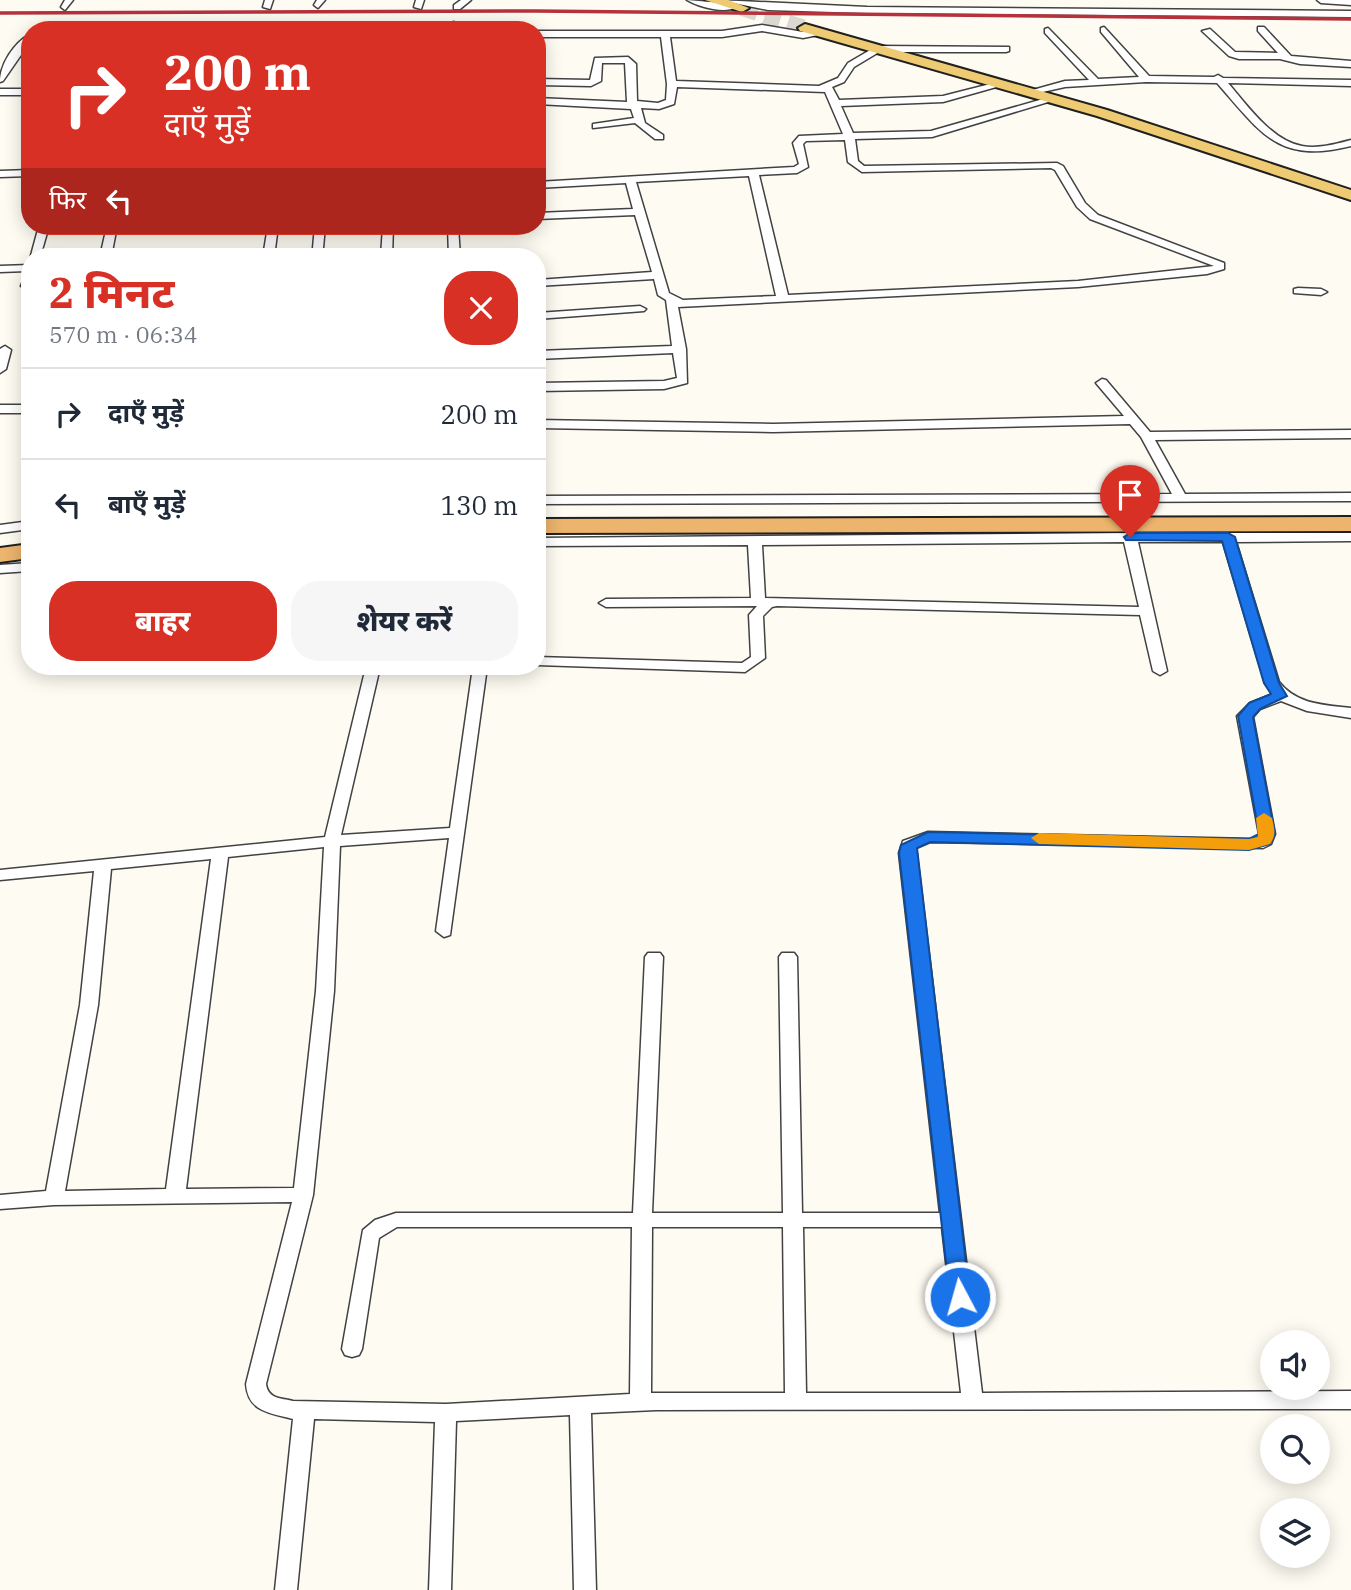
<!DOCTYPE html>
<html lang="hi">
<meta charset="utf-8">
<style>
body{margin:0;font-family:"IBM Plex Serif","Noto Sans Devanagari",serif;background:#f6f6f7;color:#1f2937;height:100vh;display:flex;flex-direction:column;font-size:26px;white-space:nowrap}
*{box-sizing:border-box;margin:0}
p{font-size:23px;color:#747a83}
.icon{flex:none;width:38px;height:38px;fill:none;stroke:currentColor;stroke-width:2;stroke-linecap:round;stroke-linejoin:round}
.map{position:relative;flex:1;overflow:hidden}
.sheet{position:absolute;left:21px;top:248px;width:525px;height:427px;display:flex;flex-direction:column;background:#fff;border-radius:28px;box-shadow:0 4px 18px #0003}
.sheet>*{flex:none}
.top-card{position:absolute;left:21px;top:21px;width:525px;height:214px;border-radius:28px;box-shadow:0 4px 18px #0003;background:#d93025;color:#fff;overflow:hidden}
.controls{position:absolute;left:1260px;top:1330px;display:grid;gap:14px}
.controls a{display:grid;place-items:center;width:70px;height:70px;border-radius:50%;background:#fff;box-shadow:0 4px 18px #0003;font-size:35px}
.pin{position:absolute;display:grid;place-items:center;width:60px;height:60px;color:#fff;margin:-72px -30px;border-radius:50% 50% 50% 0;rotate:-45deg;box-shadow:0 0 7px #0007}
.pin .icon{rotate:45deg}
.me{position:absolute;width:77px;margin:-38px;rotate:354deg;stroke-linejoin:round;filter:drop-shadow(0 0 5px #0008)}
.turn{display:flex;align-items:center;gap:24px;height:147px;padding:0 28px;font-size:32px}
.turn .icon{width:91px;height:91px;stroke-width:2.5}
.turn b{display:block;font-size:49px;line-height:60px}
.then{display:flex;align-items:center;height:66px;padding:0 28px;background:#0003;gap:14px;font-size:26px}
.round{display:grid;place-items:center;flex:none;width:74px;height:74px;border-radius:28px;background:#f6f6f7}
.summary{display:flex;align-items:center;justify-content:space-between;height:119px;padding:0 28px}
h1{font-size:42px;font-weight:800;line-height:52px;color:#d93025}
.button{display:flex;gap:14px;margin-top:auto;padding:14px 28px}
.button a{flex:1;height:80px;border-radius:28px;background:#d93025;color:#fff;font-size:28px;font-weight:800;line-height:80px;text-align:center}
.button a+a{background:#f6f6f7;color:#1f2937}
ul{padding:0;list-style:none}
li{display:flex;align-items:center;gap:21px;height:91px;padding:0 28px;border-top:2px solid #e0e1e3}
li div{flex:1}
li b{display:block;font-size:26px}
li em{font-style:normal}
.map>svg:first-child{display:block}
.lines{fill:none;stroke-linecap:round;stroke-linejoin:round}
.primary-tunnel{stroke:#dad8d0;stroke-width:16;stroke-dasharray:16 8;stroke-linecap:butt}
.minor-casing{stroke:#424242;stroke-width:3}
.primary-casing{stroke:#202020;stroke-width:4}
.trunk-casing{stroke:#202020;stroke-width:4}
.minor{fill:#fff;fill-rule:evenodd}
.primary{fill:#eecb72;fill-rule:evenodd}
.trunk{fill:#ecb46c;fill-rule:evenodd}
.rail{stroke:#b5313c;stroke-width:3.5}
.route{fill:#1a73e8;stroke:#114b97;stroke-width:2}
.slow{fill:#f59e0b}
</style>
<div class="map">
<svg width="1351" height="1590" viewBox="0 0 1351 1590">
<rect width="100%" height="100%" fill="#fefbf2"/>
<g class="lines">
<path class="primary-tunnel" d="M742,8L805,28"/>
<defs>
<path id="minor" d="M65,0H73L65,10L61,7Z
M265,0H273L270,9L263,7Z
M317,0H325L318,8L314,5Z
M416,0H424L421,9L414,7Z
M461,0H471L460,9H454V5Z
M687,0L733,4L737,7C724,14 699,7 687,0Z
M719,0L867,7L1351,11V17L867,13L768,10Z
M1317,0H1351V5L1321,3Z
M454,22L459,25L458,30H449L451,23Z
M300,23H306L305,30H296Z
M362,24H368V30H359Z
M408,25H414L415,30H406Z
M762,25L803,32L823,30L828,33L803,38L762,31L722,37H670L676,81L819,86L838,78L848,63L877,46L1009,47V51L1006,52H879L854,67L844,82L832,87L839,100L943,96L1002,81L1007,84L943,102L841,106L853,133L931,131L1050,97L1058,99L932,137L855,139L858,161L864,166L1057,163L1063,166L1085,203L1098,215L1224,263V269L1207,274L1078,287L678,307L686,349L687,383L664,389L537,391V383L664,381L677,378L673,353L537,359V351L672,346L666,300L658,295L654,279L537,286V280L652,272L635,215L537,219V213L633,209L626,183L537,188V182L794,167L799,164L793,143L799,136L843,134L825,92L677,87L674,104L659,109L641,108L645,123L663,135V139H655L635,123L593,128V124L634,118L631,109L537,104V98L627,102L625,63H602L601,81L591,86L537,85V79L590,80L595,58L628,57L636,64L637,101L658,103L666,100L667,84L661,37H537V31H722ZM845,140L848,162L862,172L1051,168L1055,170L1077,207L1090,219L1214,266L1078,281L788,295L759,175L797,173L808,167L803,144L806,141ZM749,176L776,296L683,300L669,293L636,182Z
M119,26L123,30H114Z
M1104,27L1149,76L1214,77L1218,75L1223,78L1351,80V86L1228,83C1247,105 1272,141 1302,146C1318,149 1336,144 1351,140V146C1278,164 1262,134 1217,83L1146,82L1065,87L1029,95V91L1065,81L1089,80L1045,33V29L1048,28L1098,79L1139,77L1101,32V28Z
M1258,27H1264L1291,56L1351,61V67L1300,64L1280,59H1239L1229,56L1202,31L1210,29L1235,52L1278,53L1258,31Z
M30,34V42L3,81L0,82C0,64 14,43 30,34Z
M0,89H30V95H0Z
M30,170V176L0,177V171Z
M39,226H49L40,257L30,259Z
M107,226H117L111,257H100Z
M268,226H278L274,257H263Z
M315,226H325L323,248L318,251L313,248Z
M383,226H393L392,257H381Z
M448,226H458L460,257H449Z
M30,265V289L21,286L27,271L0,272V266Z
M1298,288L1321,289L1327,292L1321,295L1294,293V289Z
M640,306L646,309L644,311L537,319V313Z
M5,346L11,350L6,369L0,373V349Z
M1102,379L1106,380L1150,432L1351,430V438L1155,440L1185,494L1351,493V501L537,504V496L1172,494L1141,437L1130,424L773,432L537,428V420L773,424L1124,416L1096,383Z
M0,405H30V413H0Z
M30,521V529L0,533V525Z
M1130,533H1351V541L1236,542L1279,682C1297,705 1325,705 1351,708V718L1307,711L1281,701L1260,709L1253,717L1275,834L1271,844L1263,848L930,842L916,848L982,1393L1351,1391V1409L656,1410L591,1413L596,1590H574L570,1415L456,1421L451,1590H429L435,1422L314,1419L297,1590H275L293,1419C270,1413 248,1412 246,1384L292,1202L54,1205L0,1209V1195L46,1191L80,1005L94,871L0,880V870L325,837L366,667H380L341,835L450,828L473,667H487L450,935L444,937L436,931L449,838L340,846L334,991L313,1195L266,1384C268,1399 281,1398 293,1401L446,1404L630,1394L632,1227H397L379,1238L362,1349L359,1355L352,1357L345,1355L342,1349L363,1230L375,1220L396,1213H633L645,957L648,953H660L663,957L652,1213H783L779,957L782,953H794L797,957L802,1213H940L899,853L903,841L928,832L1254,839L1259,834L1237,716L1250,703L1273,694L1265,683L1223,542H1138L1167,671L1160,675L1153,671L1140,615L777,606L772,607L763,616L765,658L745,672L537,665V657L742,663L751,657L749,615L757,606L606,607L599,603L606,599L751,598L748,545L537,546V538ZM1124,542L1139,607L765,598L762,545ZM324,847L316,991L294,1188L186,1189L228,857ZM211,859L166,1189L65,1191L98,1005L111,869ZM652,1227H783L785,1393H651ZM803,1227H942L961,1393H806Z
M30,563V571L0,573V565Z"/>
<path id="primary" d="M705,0H728L749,8L742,12Z
M805,24L1107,110L1351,190V200L1097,116L800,31L798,28Z"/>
<path id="trunk" d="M1351,517V531L537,533V519Z
M30,544V558L0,562V548Z"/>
</defs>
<use href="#minor" class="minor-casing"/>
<use href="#primary" class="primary-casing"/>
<use href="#trunk" class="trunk-casing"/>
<use href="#minor" class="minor"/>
<use href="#primary" class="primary"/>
<use href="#trunk" class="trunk"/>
<path class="rail" d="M0,13L535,11L1351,19"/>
</g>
<path class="route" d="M1130,533H1228L1235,537L1279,683L1287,696L1260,709L1253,717L1275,834L1270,844L1249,850L930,842L917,848L970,1297L967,1303H953L950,1297L899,853L901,845L928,832L1249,839L1259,834L1238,716L1249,703L1271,694L1264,683L1222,541L1126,540L1124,537Z"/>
<path class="slow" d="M1264,813L1272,818C1274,828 1277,835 1270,844L1249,850L1039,844L1031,838L1039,833L1249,839L1258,837L1256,818Z"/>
</svg>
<div class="controls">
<a><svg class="icon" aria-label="sound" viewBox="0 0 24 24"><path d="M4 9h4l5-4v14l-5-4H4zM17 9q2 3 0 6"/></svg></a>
<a><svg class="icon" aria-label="search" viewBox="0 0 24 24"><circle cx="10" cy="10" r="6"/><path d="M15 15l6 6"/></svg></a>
<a><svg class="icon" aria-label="layers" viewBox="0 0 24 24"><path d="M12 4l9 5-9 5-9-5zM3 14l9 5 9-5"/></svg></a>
</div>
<div class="pin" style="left:1130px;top:537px;background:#d93025"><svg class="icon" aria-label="arrive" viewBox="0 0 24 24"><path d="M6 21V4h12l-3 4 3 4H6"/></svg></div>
<svg class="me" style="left:960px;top:1297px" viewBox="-20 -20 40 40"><circle r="17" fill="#1a73e8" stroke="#fff" stroke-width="3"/><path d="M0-11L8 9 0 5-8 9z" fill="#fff"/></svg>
<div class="top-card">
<div class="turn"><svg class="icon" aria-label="right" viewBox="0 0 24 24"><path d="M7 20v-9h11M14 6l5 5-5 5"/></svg><div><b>200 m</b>दाएँ मुड़ें</div></div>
<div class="then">फिर<svg class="icon" aria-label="left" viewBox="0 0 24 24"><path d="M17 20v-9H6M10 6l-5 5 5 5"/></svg></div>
</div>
<section class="sheet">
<div class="summary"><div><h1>2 मिनट</h1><p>570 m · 06:34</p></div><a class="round" style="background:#d93025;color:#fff"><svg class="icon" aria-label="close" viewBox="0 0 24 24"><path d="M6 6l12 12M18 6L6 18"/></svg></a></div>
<ul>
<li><svg class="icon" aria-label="right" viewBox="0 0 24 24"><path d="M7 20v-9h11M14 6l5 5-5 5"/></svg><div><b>दाएँ मुड़ें</b></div><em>200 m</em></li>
<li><svg class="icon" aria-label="left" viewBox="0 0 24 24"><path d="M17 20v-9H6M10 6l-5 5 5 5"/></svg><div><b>बाएँ मुड़ें</b></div><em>130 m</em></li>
</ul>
<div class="button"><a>बाहर</a><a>शेयर करें</a></div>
</section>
</div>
